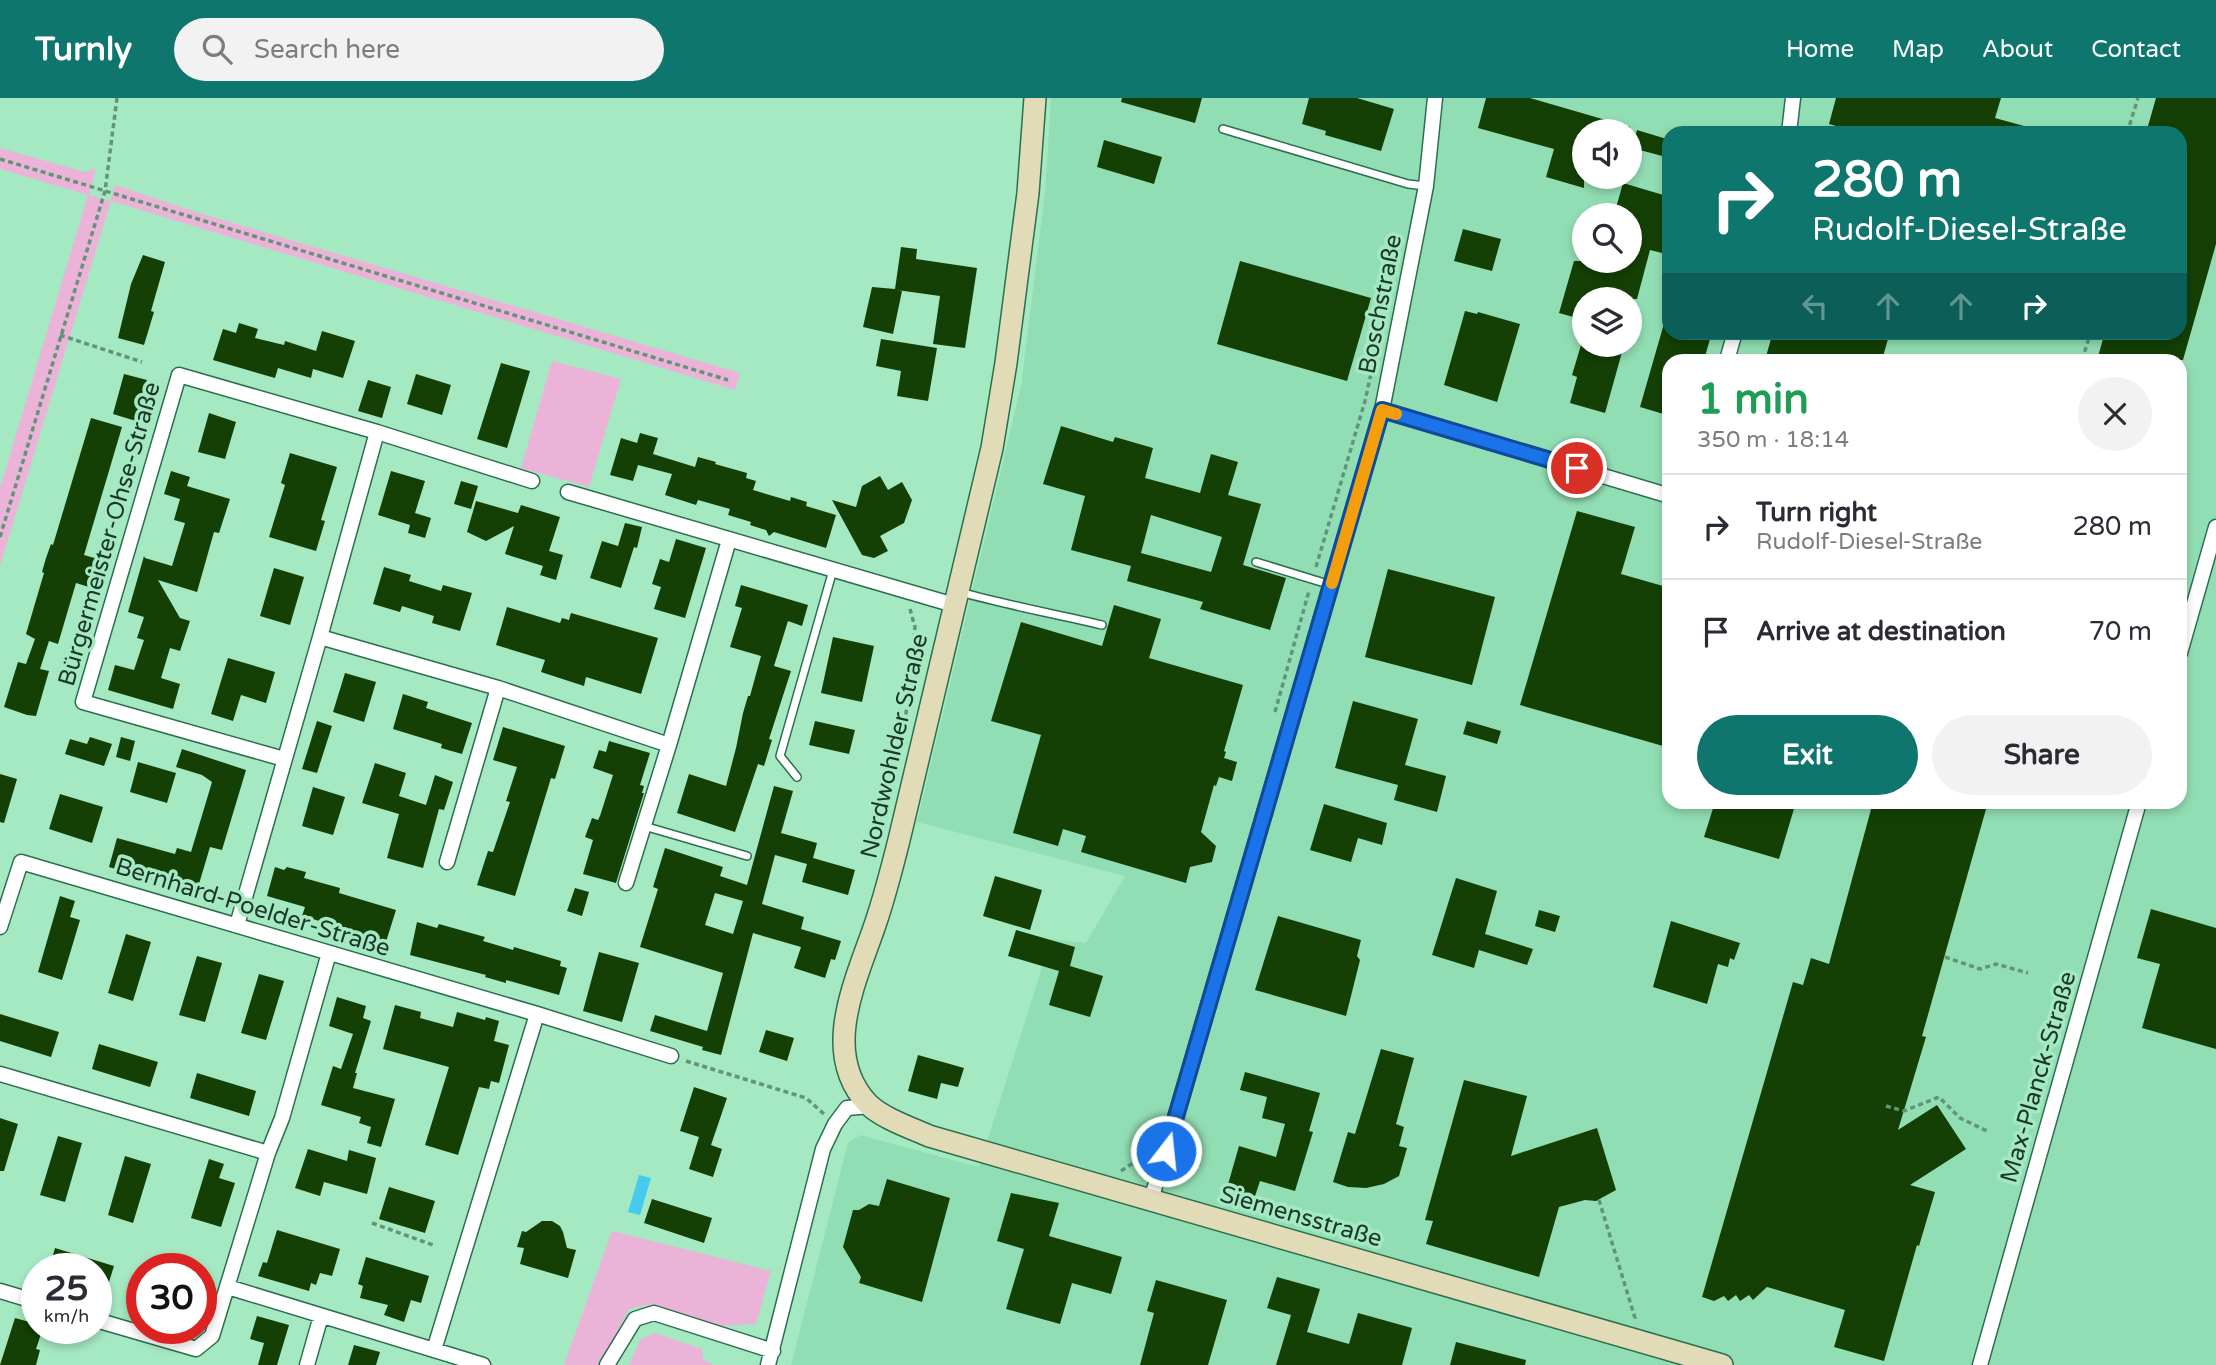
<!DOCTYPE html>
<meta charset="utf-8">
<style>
body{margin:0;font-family:"Varela Round",sans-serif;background:#f2f2f3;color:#2b2b33;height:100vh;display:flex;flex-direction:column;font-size:26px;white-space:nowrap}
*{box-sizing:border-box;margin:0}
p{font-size:23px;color:#7c7c81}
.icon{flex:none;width:38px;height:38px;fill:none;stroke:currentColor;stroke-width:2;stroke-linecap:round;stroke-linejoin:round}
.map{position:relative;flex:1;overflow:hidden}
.drawer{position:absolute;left:1662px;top:256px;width:525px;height:455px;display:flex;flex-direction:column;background:#fff;border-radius:21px;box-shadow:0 4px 10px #0003}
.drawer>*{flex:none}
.banner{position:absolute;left:1662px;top:28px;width:525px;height:214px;border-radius:21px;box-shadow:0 4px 10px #0003;background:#0f766e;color:#fff;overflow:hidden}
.fabs{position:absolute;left:1572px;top:21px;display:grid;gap:14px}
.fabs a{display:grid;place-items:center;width:70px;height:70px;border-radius:50%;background:#fff;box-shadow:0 4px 10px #0003;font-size:35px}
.speed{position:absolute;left:21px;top:1155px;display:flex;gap:14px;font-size:35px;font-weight:700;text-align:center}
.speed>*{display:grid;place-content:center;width:91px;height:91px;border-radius:50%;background:#fff;box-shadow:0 4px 10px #0003;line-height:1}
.speed small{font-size:18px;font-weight:400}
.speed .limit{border:10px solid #d22;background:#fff;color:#111}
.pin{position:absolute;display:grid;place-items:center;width:60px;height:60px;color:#fff;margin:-30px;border:4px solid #fff;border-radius:50%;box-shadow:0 2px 7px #0007}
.me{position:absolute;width:77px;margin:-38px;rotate:16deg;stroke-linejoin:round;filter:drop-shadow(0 0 5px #0008)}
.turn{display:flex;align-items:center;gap:24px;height:147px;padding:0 35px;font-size:32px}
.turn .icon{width:91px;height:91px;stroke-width:2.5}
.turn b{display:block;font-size:49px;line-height:60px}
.lanes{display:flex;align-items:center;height:66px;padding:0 35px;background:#0003;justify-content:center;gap:35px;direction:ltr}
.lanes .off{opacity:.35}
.round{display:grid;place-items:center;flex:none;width:74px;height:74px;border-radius:37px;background:#f2f2f3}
.headline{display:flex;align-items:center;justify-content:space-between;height:119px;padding:0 35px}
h1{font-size:42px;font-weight:700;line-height:52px;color:#1e9e55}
.button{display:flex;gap:14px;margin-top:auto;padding:14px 35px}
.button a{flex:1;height:80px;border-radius:42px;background:#0f766e;color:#fff;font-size:28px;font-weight:700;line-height:80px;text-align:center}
.button a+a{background:#f2f2f3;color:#2b2b33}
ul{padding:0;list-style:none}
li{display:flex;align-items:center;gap:21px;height:105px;padding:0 35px;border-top:2px solid #e1e1e2}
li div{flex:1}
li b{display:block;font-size:26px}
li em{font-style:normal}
header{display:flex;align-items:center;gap:42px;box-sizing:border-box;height:98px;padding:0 35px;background:#0f766e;color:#fff}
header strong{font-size:33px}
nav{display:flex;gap:38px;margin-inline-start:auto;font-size:24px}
.search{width:490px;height:63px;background:#f2f2f3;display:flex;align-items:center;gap:18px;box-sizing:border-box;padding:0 24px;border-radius:38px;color:#7c7c81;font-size:26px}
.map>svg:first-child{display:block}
.built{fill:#92deb4;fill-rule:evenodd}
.green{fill:#ecb3d9}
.water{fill:#46cbef}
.building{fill:#144005;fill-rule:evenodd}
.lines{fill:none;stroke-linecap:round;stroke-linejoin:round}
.service-casing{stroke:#2c6f4e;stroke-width:10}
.minor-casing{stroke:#2c6f4e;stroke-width:17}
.secondary-casing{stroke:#2c6f4e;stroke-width:24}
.path{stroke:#639479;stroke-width:3.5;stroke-dasharray:5 3.5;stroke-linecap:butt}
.service{stroke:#fff;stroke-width:7}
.minor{stroke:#fff;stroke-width:14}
.secondary{stroke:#e1dbb8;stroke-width:21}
.route-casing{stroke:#114b97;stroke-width:18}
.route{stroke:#1a73e8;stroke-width:12}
.slow{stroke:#f59e0b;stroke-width:12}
.labels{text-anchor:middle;stroke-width:7;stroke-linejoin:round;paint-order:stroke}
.street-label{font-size:24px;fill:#1c3829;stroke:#a5e9c3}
</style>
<header>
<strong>Turnly</strong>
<div class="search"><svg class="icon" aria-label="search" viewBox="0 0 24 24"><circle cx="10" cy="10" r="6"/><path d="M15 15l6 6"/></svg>Search here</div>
<nav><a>Home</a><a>Map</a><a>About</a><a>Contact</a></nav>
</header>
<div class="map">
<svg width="2216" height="1267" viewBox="0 0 2216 1267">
<rect width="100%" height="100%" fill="#a5e9c3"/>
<path class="built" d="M1051,0H2216V1267H791L848,1045L860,1037L979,1069L1051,841L1086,845L1125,778L917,724L1021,288L1045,95ZM1584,33H1629V79H1584ZM1670,35H2180V234H1670ZM1584,117H1629V163H1584ZM1584,201H1629V247H1584ZM1670,262H2180V704H1670Z"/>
<path class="green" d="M0,50L85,74L96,70L89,97L110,103L115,87L196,114L740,275L735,292L111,103L0,468V390L88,97L0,71Z
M552,263L621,281L589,389L521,370Z
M612,1133L771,1173L756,1226L722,1228L647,1207L629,1211L603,1262L598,1267H564Z
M654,1235L702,1251L703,1261L713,1267H629L640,1242Z"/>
<path class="water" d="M639,1077L651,1080L640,1117L628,1114Z"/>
<path class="building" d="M1122,0H1202L1195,25L1121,4Z
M1309,0H1357L1394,11L1381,53L1325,37L1326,33L1302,26Z
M1486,0H1530L1630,29V33H1584V90L1546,79L1554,51L1478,30Z
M1836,0H2001L1995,20L2035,31L2034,35H1861L1829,26Z
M2156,0H2216V146L2183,262H2097L2105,234H2180V35H2146Z
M1637,32L1670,42V60L1632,50Z
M1104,42L1162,59L1154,86L1097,69Z
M1623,85L1670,99V157L1650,152L1637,201H1584V222L1559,215L1574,163H1629V117H1614Z
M1463,131L1501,141L1492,173L1454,163Z
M901,149L917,151L916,161L977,170L965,250L933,246L940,198L897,192L902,193L893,236L863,229L872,189L895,191Z
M143,157L165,164L151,213L154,214L144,247L118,240L131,186Z
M1240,163L1371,200L1347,283L1217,246Z
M1465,213L1477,216L1478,214L1520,226L1497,304L1444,287Z
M1665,222L1670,223V234H1712L1704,262H1670V318L1640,309Z
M239,225L258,231L255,240L284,247L285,243L316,253L322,233L355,243L343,280L313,271L311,280L278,270L275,280L213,262L223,231L236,235Z
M1773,234H1890L1882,262H1765Z
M881,241L937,250L928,303L897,298L901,273L876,268Z
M1581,247H1624L1605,315L1570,305L1577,279L1572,277Z
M501,265L530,273L507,350L477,341Z
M124,276L147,282L144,293L146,294L136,323L113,316Z
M416,276L451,287L442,317L407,306Z
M368,282L391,289L382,320L358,313Z
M209,315L236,324L225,361L198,354Z
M91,320L122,329L84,457L98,461L89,489L76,485L58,546L49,543L40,571L49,573L36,618L27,617L4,609L18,564L26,566L35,541L26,536L44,475L42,474L46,460L51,446L53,447Z
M1061,328L1113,344L1115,339L1153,350L1145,380L1200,395L1211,356L1238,364L1228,397L1261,406L1243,467L1286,480L1270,532L1200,511L1203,504L1127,483L1131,468L1071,452L1085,398L1043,386ZM1151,417L1222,439L1211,474L1141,455Z
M640,335L658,340L653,356L695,369L698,359L716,364L715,366L747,375L746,380L756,383L753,392L790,403L791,399L807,404L806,408L836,417L826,450L774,434L769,438L766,432L750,427L751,424L728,417L730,411L698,402L696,407L665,397L672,376L638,367L633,383L610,377L621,340L637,345Z
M290,355L337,369L321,422L325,423L316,453L269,439L285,387L281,385Z
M171,373L190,379L187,388L230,401L219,435L214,434L197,494L158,482L180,520L190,523L180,553L170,550L161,580L180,586L173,611L108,592L115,567L134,572L144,542L137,540L144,519L128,514L144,458L145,460L172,468L185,425L174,422L180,401L164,396Z
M391,373L425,383L415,415L431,420L425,440L408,435L410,427L378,417Z
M880,378L888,392L902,384L912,402L904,425L880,438L888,453L874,460L862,457L832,402L856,409L862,388Z
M461,383L478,388L471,411L454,406Z
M476,403L518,415L521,407L560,419L549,453L563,457L556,482L540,477L543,468L505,456L514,428L486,443L467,434Z
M1577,413L1635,429L1621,476L1670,490V650L1520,607Z
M625,425L642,429L637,450L634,449L621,490L590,480L602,443L618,448Z
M676,441L706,450L685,520L654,511L661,489L652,486L660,461L669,464Z
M384,469L411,477L409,483L441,493L443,487L472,495L460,533L432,525L434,518L402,508L400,514L373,506Z
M274,470L304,479L290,527L260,518Z
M1388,471L1495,499L1472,587L1365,559Z
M741,487L808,507L802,528L788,523L774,568L791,573L769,641L772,642L764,668L758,666L735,734L677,715L689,676L726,688L736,650L743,615L748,598H750L761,558L730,549L742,510L735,508Z
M1114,507L1161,521L1149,560L1243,587L1224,653L1226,654L1224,660L1237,664L1232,683L1219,679L1216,688L1214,687L1201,734L1216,748L1212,764L1190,769L1186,785L1081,754L1086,738L1063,731L1058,748L1013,735L1041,637L991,623L1021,524L1102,548Z
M507,509L560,525L562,520L569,522L571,515L658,540L641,596L586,579L584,588L541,574L545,562L496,547Z
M833,539L874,548L862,604L821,595Z
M228,560L275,574L266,605L241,597L233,623L211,616Z
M345,575L376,584L364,624L333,614Z
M403,596L428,604L426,610L472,625L462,656L441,650L442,646L393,631Z
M1353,603L1418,621L1405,667L1446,678L1437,714L1394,702L1398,687L1335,670Z
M317,623L332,628L317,675L302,671Z
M815,623L855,632L849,656L809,647Z
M1467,623L1501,633L1497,646L1463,636Z
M503,629L565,648L555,681L551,680L515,798L477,787L488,753L493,754L510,704L506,703L517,669L493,662Z
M90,639L112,646L104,668L65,656L70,641L87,646Z
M121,639L135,643L130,663L116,659Z
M609,643L650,655L640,687L644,688L642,695H644L616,785L583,776L593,742L585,739L592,720L598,722L600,718L613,677L593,670L599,652L606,654Z
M182,651L246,672L222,752L210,749L196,796L109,769L117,740L175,756L177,750L191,754L212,684L202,677L176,669Z
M138,664L176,675L167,705L130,694Z
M375,665L406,675L399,698L426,707L435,677L453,684L444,712L439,711L423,770L387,760L399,716L362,705Z
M0,676L17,681L4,725L0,724Z
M774,688L793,693L781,735L817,745L813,760L855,772L848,797L802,784L807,766L775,757L762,806L804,819L801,831L841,843L835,862L831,861L825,880L794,870L801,849L753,835L721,957L702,952L703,949L650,933L655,917L707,933L723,875L640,849L658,791L653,789L665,750L723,769L720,778L747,787ZM715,795L743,803L733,836L705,827Z
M313,689L345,699L333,737L302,728Z
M60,696L103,709L92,745L49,731Z
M1715,704H1796L1779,761L1704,739Z
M1873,704H1988L1922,938L1926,939L1898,1032L1937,1007L1966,1051L1910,1087L1935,1094L1919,1148L1917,1147L1884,1263L1834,1249L1845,1212L1767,1189L1753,1202L1749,1197L1740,1203L1736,1197L1728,1203L1724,1198L1714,1203L1702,1199L1793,884L1803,887L1811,860L1829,866Z
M1324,706L1387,725L1382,747L1358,740L1351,764L1310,752Z
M275,769L284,772L287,769L306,774L304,780L340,790L339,795L396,812L385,847L336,833L337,828L302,818L305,809L267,798Z
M995,778L1042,792L1030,832L983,818Z
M1456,780L1497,793L1485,836L1533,851L1527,867L1479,852L1474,870L1432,857Z
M575,790L589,794L582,818L567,813Z
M60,798L75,803L70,819L80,822L62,882L38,874Z
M2151,811L2216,830V951L2142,930L2160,866L2137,860Z
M1539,812L1560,818L1555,834L1535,828Z
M1278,818L1361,842L1357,858L1360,862L1346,918L1255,892Z
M1671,823L1740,845L1734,862L1730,860L1728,869L1718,866L1707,906L1653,889Z
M417,824L437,830L439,826L485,839L483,843L513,852L514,849L561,863L560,868L567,870L559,897L506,882V885L485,879L486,877L410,857Z
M1016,832L1075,849L1070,868L1103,878L1090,919L1049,907L1059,873L1008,858Z
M126,836L151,844L133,903L108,895Z
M599,854L639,865L622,924L583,913Z
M197,858L222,865L205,924L179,917Z
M259,876L284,883L266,942L241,935Z
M337,899L366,908L363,920L371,923L355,975H357L353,990L395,1001L381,1049L367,1045L371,1029L359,1025L361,1019L321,1007L333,968L341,971L353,936L329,928Z
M395,907L421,914L420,920L453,929L457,914L485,922L486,919L499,923L494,943L509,947L499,985L491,983L489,991L479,989L458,1057L425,1047L449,969L383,951Z
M0,916L59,934L51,959L0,943Z
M766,932L794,940L787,963L759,954Z
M99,946L158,964L150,989L92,971Z
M1381,951L1414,960L1396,1026L1404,1029L1399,1048L1407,1050L1399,1078L1384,1086L1366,1090L1348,1089L1333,1084L1348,1034L1355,1036Z
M918,957L964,970L958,989L941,985L937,1001L908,993Z
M1245,974L1320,995L1309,1033L1313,1034L1295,1093L1260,1083L1255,1098L1227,1090L1239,1048L1276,1059L1285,1026L1262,1020L1267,999L1240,992Z
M197,975L256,993L249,1018L190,1000Z
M1464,982L1527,998L1511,1058L1597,1030L1616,1092L1596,1103L1585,1102L1559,1109L1539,1179L1426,1146L1433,1123L1425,1122Z
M694,989L727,1000L711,1047L722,1051L713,1079L689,1071L699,1039L680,1033Z
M0,1020L18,1026L4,1073H0Z
M58,1038L82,1045L65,1104L40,1097Z
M308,1051L347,1063L349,1052L376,1060L367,1096L324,1084L320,1098L295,1090Z
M125,1058L151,1066L133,1125L108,1117Z
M209,1061L224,1066L219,1080L235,1085L221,1129L191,1120Z
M887,1081L950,1100L922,1204L859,1185L861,1179L843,1149L853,1112H859L869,1106L879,1108Z
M389,1089L435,1103L425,1135L379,1121Z
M1011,1095L1059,1105L1049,1138L1122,1159L1111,1196L1072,1185L1060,1226L1006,1211L1024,1151L997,1143Z
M652,1101L712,1120L704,1145L644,1125Z
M542,1123H552L560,1128L563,1134L567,1150L576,1152L568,1180L520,1166L524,1150L517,1149L522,1133L526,1134Z
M277,1132L340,1151L332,1178L320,1175L316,1187L311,1185L309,1193L258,1178L263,1164L267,1165Z
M55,1150L114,1168L100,1213H96V1171H49Z
M366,1159L429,1178L421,1205L411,1202L404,1224L384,1217L388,1207L360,1200L363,1188L358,1186Z
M1277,1179L1320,1191L1307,1234L1349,1246L1358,1215L1412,1230L1402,1267H1276L1291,1217L1267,1210Z
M1156,1182L1227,1202L1208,1267H1140L1154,1215L1147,1213Z
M257,1218L289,1227L277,1267H258L264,1245L250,1241Z
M15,1220L37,1226V1230H43L36,1251L40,1252L36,1267H0Z
M1456,1244L1526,1262L1525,1267H1450Z
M354,1247L380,1254L376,1267H348Z"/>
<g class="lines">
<defs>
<path id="service" d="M1223,31L1408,86L1426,88
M1256,464L1331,487
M960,494C1007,507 1055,516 1102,527
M797,679L780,658L833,472
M644,728L747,758"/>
<path id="minor" d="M1789,35L1793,0
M1727,262L1735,234
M1382,312L1670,398
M568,394L954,507
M320,539L377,334
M2180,555L2216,429
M284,661L83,604L179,277L377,334L532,383
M447,764L498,590
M626,785L669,647
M237,827L320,539L498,590L669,647L729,442
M0,829L21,764L537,916L671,958
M0,976L268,1055
M1151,1102L1382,312L1426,88L1435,0
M228,1189L483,1267
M0,1193L37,1204
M96,1222L196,1251L212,1238L268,1055L282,1020L329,855
M434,1252L537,916
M307,1267L321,1218
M607,1267L635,1221L654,1215L773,1253
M768,1267L823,1051L835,1026L847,1010L871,1008
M1980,1267L2139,704"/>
<path id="secondary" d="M1035,0L1028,95L1006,265L992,350L899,742C892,770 885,797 876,824C857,881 819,954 868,1006C882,1020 911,1030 929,1038L1722,1267"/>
</defs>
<use href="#service" class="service-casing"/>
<use href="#minor" class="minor-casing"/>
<use href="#secondary" class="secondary-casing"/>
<path class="path" d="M2127,35L2138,0
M0,61L728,282
M60,237L142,264
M2082,262L2091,234
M0,439L105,93L117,0
M1316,469L1365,303L1372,271
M1275,614L1309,493
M905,625L915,529L910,511
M1945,859L1980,871L1996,866L2028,875
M686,963L806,1000L824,1016
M1886,1008L1904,1013L1939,999L1960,1020L1987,1033
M1121,1073L1139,1061L1151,1041
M1599,1102L1635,1220L1634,1224
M372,1125L433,1147"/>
<use href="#service" class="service"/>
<use href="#minor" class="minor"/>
<use href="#secondary" class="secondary"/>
</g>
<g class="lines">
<defs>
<path id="route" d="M1166,1053L1382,312L1577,370"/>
</defs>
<use href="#route" class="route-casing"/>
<use href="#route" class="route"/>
<path class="slow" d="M1332,485L1382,312L1396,316"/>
</g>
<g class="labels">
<g class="street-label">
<text transform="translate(1380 206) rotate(-79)" y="8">Boschstraße</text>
<text transform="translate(109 436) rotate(-74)" y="8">Bürgermeister-Ohse-Straße</text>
<text transform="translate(894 648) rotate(-77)" y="8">Nordwohlder Straße</text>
<text transform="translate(253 809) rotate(17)" y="8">Bernhard-Poelder-Straße</text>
<text transform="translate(2038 979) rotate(-74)" y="8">Max-Planck-Straße</text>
<text transform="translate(1301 1118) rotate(16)" y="8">Siemensstraße</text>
</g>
</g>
</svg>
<div class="fabs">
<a><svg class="icon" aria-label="sound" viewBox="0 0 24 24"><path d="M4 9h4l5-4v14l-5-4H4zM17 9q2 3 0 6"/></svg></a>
<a><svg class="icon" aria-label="search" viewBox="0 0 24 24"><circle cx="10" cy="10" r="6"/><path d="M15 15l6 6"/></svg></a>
<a><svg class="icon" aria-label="layers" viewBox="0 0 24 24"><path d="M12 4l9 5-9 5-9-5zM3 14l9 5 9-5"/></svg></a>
</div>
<div class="speed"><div>25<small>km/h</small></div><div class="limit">30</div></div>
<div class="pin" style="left:1577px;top:370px;background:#d93025"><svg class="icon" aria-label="arrive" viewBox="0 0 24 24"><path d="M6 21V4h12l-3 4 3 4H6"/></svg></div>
<svg class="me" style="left:1166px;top:1053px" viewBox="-20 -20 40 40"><circle r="17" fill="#1a73e8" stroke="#fff" stroke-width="3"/><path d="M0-11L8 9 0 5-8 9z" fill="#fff"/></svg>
<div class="banner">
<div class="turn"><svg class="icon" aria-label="right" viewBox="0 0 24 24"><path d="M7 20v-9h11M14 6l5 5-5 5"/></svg><div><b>280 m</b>Rudolf-Diesel-Straße</div></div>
<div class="lanes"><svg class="icon off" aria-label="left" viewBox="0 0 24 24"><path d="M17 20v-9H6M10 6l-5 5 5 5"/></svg><svg class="icon off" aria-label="ahead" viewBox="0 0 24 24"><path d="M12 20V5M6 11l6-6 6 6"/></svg><svg class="icon off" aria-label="ahead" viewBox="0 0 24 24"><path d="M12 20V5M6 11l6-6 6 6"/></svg><svg class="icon" aria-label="right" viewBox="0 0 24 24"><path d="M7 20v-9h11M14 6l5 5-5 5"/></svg></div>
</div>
<section class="drawer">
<div class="headline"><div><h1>1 min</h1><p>350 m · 18:14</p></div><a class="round"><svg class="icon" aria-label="close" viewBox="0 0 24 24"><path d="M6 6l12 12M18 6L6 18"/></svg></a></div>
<ul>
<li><svg class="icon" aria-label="right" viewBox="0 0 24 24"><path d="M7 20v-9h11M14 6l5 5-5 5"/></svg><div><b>Turn right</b><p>Rudolf-Diesel-Straße</p></div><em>280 m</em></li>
<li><svg class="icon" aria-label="arrive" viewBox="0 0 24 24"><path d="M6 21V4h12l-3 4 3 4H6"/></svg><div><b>Arrive at destination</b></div><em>70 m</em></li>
</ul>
<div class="button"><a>Exit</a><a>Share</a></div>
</section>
</div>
